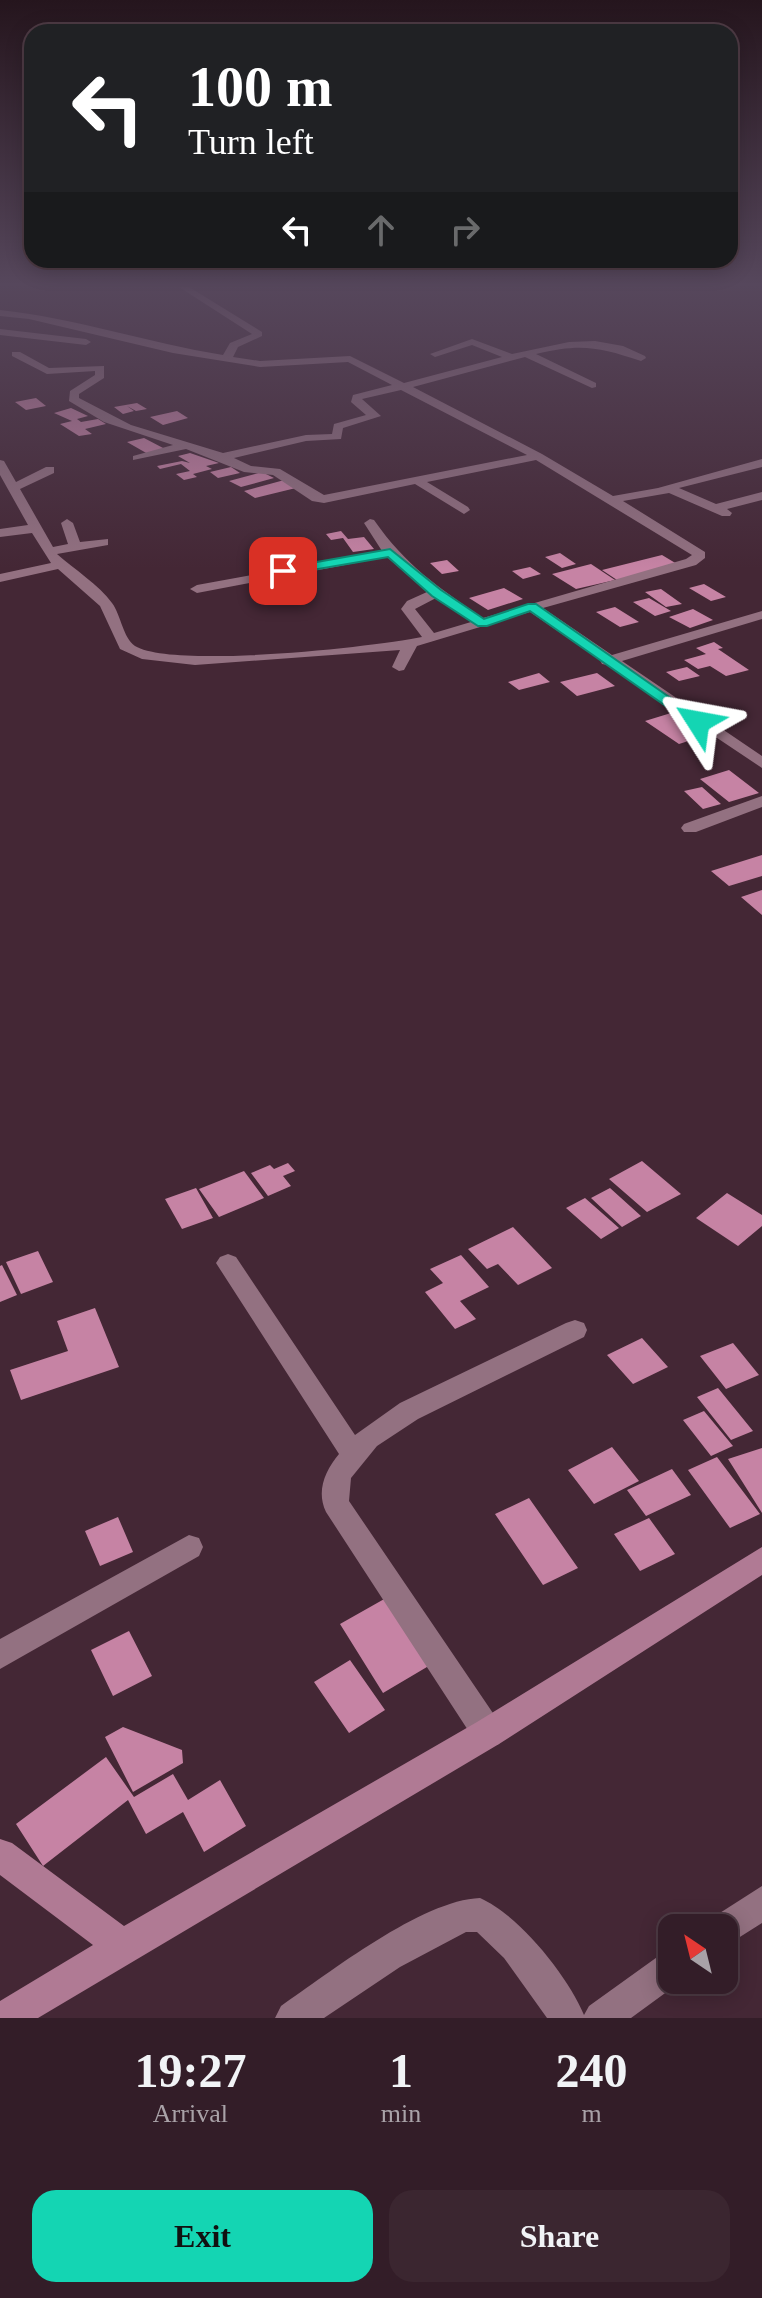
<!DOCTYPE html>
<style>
body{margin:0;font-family:Georgia,serif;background:#3b2630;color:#f1f3f6;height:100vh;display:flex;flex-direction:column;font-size:30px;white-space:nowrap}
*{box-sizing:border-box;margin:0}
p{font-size:26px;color:#a9a2a8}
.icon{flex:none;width:44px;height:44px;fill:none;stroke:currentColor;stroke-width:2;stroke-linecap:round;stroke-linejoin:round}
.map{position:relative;height:2018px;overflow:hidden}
.side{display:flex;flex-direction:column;background:#331d28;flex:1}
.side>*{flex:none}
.top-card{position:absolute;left:24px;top:24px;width:714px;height:244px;border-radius:24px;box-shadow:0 4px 20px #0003,0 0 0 2px #4e3b45;background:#202124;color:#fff;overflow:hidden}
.needle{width:52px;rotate:325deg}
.controls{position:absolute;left:658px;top:1914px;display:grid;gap:16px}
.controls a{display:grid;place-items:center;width:80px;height:80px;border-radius:16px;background:#331d28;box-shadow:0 4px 20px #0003,0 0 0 2px #4e3b45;font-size:40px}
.pin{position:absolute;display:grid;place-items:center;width:68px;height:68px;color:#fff;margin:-34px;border-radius:16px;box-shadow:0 4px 12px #0006}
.me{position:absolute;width:88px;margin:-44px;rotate:304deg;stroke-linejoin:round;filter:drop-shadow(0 0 6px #0008)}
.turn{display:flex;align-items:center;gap:28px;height:168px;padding:0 32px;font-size:36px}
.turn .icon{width:104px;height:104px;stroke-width:2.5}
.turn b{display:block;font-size:56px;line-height:68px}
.lanes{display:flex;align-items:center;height:76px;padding:0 32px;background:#0003;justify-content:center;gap:40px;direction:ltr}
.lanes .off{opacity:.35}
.eta{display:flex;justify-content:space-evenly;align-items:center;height:136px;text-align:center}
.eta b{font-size:48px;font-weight:600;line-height:56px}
.cta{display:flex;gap:16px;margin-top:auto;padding:16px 32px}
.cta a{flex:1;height:92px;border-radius:24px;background:#14d5b3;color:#111;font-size:32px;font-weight:600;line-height:92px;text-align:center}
.cta a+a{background:#3b2630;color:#f1f3f6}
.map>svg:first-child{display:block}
.building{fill:#c683a4}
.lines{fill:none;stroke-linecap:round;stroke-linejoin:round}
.minor{fill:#937181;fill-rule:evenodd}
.secondary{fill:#b07a94;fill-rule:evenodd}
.route{fill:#14d5b3;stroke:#0d8a74;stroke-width:2}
</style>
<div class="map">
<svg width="762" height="2018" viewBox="0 0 762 2018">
<rect width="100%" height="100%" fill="#442735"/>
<path class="building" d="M36,398L46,406L26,410L15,402Z
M137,403L147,409L136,411L127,406L134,411L123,414L114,407Z
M71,408L88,416L77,419L81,422L98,419L106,424L85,429L92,434L79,436L60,424L72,421L54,413Z
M177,411L188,418L163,425L150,417Z
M144,438L165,449L148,454L127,442Z
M190,453L219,463L206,466L212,469L193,474L197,477L184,480L176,474L190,471L181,464L160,469L157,466L182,461L190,463L178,456Z
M231,467L240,473L218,478L210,472Z
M262,472L274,478L241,487L229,481Z
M288,479L300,487L255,498L244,491Z
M341,531L348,539L364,537L374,549L353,552L343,538L331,540L326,534Z
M560,553L576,564L562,568L545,557Z
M662,555L677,564L617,580L602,570Z
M447,560L459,571L442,574L430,563Z
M591,564L615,580L576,589L552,574Z
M530,567L541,574L523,579L512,571Z
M704,584L726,597L711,601L689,588Z
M504,588L523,599L488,610L469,598Z
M661,589L682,604L666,607L645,592Z
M649,598L671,611L655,616L633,602Z
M615,607L639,622L620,627L596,612Z
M693,609L713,620L690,628L669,617Z
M714,642L723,648L718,649L749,670L726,676L710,666L698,669L684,660L706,654L696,648Z
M687,667L700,676L679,681L666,672Z
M539,673L550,682L519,690L508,682Z
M597,673L615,686L577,696L560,682Z
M671,713L704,736L679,744L645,721Z
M729,770L759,793L729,802L700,779Z
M702,787L721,804L703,809L684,791Z
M762,855V876L729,886L711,871Z
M762,890V915L741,897Z
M642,1161L681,1194L647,1212L609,1179Z
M288,1163L295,1171L283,1176L291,1186L268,1196L251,1173L270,1165L274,1169Z
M244,1171L264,1198L219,1217L199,1189Z
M196,1188L213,1218L182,1229L165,1199Z
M610,1188L641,1216L622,1227L591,1198Z
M727,1193L762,1215V1226L738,1246L696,1218Z
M585,1198L619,1228L601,1239L566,1208Z
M513,1227L552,1268L518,1285L498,1264L487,1269L468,1249Z
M38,1251L53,1282L21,1294L6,1262Z
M461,1255L489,1287L460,1301L476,1319L455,1329L425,1292L443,1283L430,1269Z
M2,1265L17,1295L0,1302V1266Z
M95,1308L119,1367L21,1400L10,1370L68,1351L57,1321Z
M642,1338L668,1367L633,1384L607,1355Z
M733,1343L759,1375L726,1389L700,1356Z
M718,1388L753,1431L731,1440L697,1397Z
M704,1411L733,1446L711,1456L683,1420Z
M612,1447L639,1481L594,1504L568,1470Z
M762,1448V1513L728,1459Z
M717,1457L760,1514L730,1528L688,1470Z
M672,1469L691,1495L646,1516L627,1490Z
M529,1498L578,1568L543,1585L495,1514Z
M118,1517L133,1552L100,1566L85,1531Z
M649,1518L675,1554L640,1571L614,1534Z
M386,1598L432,1664L383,1693L340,1624Z
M129,1631L152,1676L113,1696L91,1650Z
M350,1660L385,1710L349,1733L314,1682Z
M123,1727L182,1750L183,1763L133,1792L105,1737Z
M106,1757L134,1797L173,1774L188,1800L220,1780L246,1826L204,1852L183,1812L146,1834L128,1800L43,1866L16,1824Z"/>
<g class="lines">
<path class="minor" d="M179,287H189L262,332V336L238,347L233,357L260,361L350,356L404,383L502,357L472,345L435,357L430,354L472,339L512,354L569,342L595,341L623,346L645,356L646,358L641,361C599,347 581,343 536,354L596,383V387L592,388L525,357L413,387L542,454L613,496L658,488L762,459V467L679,488L716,504L762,492V500L727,509L732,513L730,516H722L669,493L623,501L705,552V558L696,565L543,608L612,655L762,611V619L622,661L762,756V768L608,665L602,664L600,660L530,612L417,646L404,670L399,671L392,667L400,650L195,665L142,659L120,649L100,606L58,569L0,582V574L51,563L32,533L0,537V529L28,525L0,475V460L4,461L16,482L46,467H54V473L20,489L53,547L68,544L61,523L67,519L73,523L80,542L108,539V545L57,554C74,569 99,585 112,603C121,615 123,638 135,646C173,669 373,647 422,637L401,609L407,601L427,592L387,557L197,593L190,589L197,585L382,551L364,523L370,519L374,520C406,566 438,587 483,618L686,559L692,555L536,460L427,482L468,507L470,510L464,514L415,484L324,503L312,501L273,475L244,472L186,449L133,460V456L173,445L104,422L69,401L70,391L95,375V371L47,374L12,356V352H20L49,368L104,366V378L79,394V398L131,425L223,453L306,435L332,434L334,424L366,415L351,402L353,395L392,385L348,362L260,367L173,353L29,319L0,316V310C75,318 148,343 223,355L230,343L252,334ZM401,390L527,455L324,495L280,469L251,466L234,458L306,441L341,439L343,428L381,416L362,399ZM436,598L471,622L434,633L415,609Z
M0,329L86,339L91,342L86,345L0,335Z
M762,796V807L696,832H684L681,828L684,824Z
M228,1254L236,1257L355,1435L400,1403L566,1323L575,1320L584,1323L587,1330L584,1337L418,1419L377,1446L351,1478L349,1501L499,1722L503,1733L499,1744L488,1748L477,1744L326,1512C316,1491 325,1471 339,1454L216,1263L220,1257Z
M189,1535L199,1538L203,1547L199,1556L0,1669V1639Z
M762,1886V1923L724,1947V1928H708L712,1918Z
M480,1898C519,1915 568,1976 584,2015L589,2006L660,1955L672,1950V1980H683L631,2018H547L504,1958L477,1932H466L400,1967L324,2018H275L281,2006C329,1973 422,1900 480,1898Z"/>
<path class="secondary" d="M762,1547V1575L499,1744L38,2018H0V2001L93,1945L0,1875V1839L12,1843L124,1926L477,1722Z"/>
</g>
<linearGradient id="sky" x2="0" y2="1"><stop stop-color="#25151d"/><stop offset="0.5" stop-color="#56475c"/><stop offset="1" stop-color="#56475c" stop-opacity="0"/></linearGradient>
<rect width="762" height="569" fill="url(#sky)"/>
<path class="route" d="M390,549L441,590L484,619L528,604H536L705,722L698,727L693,725L530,611L487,626H478L432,596L388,557L283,575L277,571L283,568Z"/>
</svg>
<div class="controls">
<a><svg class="needle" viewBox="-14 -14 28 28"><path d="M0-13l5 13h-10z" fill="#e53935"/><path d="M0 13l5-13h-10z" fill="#a9a2a8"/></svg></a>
</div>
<div class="pin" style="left:283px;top:571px;background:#d93025"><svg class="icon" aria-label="arrive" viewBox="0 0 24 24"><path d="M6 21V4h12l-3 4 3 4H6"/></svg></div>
<svg class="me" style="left:698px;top:722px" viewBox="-20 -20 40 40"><path d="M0-17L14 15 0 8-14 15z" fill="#14d5b3" stroke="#fff" stroke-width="4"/></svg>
<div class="top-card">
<div class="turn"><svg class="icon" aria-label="left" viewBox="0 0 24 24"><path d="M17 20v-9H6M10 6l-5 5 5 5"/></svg><div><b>100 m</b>Turn left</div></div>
<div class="lanes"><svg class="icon" aria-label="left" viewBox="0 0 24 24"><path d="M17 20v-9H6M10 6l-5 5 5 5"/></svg><svg class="icon off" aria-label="ahead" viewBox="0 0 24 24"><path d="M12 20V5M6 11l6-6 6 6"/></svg><svg class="icon off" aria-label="right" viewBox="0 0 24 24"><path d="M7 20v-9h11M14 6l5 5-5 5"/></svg></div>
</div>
</div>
<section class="side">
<div class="eta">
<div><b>19:27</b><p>Arrival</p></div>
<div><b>1</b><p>min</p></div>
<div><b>240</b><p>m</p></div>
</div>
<div class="cta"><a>Exit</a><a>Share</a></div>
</section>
